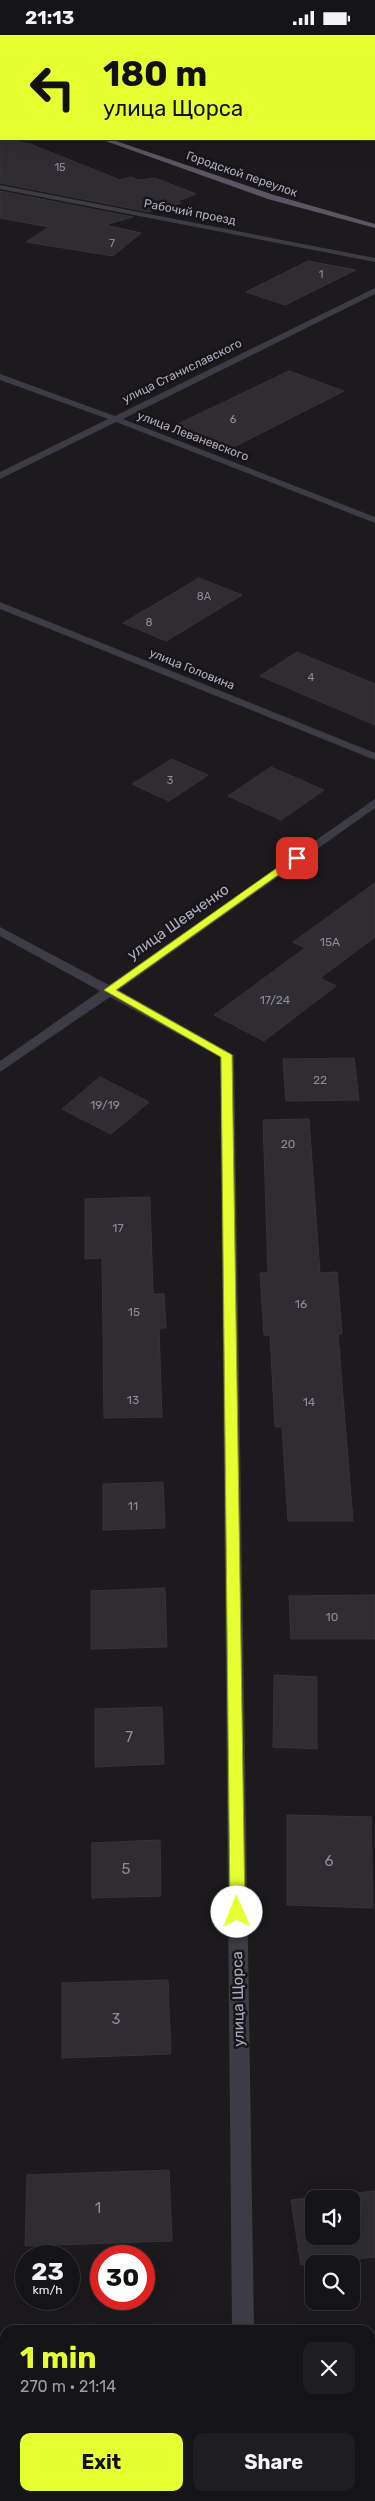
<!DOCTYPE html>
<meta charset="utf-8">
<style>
body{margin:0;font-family:Rubik,sans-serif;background:#1e1d1f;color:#f1f3f6;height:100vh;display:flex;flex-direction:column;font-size:19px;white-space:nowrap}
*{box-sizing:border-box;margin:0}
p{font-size:16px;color:#9d9ea1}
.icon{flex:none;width:28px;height:28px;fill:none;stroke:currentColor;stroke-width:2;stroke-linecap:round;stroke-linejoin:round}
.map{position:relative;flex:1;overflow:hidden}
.drawer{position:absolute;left:0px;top:2290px;width:375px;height:176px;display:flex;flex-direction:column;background:#151416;border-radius:15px 15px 0 0;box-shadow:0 5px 20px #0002,0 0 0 1px #343335}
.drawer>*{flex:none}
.guide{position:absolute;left:0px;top:0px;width:375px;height:105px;box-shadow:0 5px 20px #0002,0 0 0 1px #343335;background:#e5ff31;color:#111;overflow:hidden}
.fabs{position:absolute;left:305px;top:2155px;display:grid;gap:10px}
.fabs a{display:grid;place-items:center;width:55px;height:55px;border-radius:10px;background:#151416;box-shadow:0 5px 20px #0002,0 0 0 1px #343335;font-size:25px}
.speed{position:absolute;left:15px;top:2210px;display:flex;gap:10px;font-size:25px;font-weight:700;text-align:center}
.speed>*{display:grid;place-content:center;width:65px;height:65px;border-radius:50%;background:#151416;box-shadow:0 5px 20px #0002,0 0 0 1px #343335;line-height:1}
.speed small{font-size:12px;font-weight:400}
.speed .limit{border:8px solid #d22;background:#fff;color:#111}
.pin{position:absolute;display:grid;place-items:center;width:42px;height:42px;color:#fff;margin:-21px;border-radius:10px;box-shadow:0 2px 8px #0006}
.me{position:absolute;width:55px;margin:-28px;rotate:359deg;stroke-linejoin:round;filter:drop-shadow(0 0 4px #0008)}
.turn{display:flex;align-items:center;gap:18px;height:105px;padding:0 20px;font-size:22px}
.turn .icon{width:65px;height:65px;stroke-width:2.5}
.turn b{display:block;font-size:35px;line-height:42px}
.round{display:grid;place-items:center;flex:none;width:52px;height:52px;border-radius:10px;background:#1e1d1f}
.headline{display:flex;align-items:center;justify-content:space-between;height:85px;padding:0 20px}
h1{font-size:30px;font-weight:700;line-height:38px;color:#e5ff31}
.button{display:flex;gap:10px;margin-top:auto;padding:10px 20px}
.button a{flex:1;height:58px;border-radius:10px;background:#e5ff31;color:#111;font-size:20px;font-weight:700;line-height:58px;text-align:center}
.button a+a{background:#1e1d1f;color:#f1f3f6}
.status{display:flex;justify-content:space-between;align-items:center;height:35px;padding:0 25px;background:#151416;direction:ltr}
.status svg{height:14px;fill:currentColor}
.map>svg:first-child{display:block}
.building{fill:#2f2d31;stroke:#373439;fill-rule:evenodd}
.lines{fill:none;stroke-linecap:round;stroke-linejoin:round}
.minor{fill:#3d3b43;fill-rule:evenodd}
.major{fill:#5a5762;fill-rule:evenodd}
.route{fill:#e5ff31;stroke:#95a620}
.labels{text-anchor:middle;stroke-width:5;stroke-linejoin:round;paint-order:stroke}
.far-number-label{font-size:11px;fill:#8e8c9a}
.far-street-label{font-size:12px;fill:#afacbe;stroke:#171518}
.number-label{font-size:12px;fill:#8e8c9a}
.street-label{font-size:15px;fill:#afacbe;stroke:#171518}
.near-number-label{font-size:15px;fill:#8e8c9a}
</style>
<div class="status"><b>21:13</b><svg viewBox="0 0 49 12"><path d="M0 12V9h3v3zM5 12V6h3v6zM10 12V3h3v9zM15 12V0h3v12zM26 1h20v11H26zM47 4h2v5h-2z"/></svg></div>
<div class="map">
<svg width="375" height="2466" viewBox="0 0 375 2466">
<rect width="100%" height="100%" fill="#1c1a1d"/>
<path class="building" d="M0,103L30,109L120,145L131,142L138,145L155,143L196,159L177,166L181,168L149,177L0,148Z
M0,156L133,182L105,190L141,198L113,221L26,207L49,192L0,183Z
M308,226L356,235L285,270L246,257Z
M289,336L344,356L234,412L176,390Z
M199,543L242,560L166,606L123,588Z
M297,617L375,649V690L260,641Z
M172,724L208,740L169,766L132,749Z
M271,732L324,755L281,785L228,761Z
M375,848V902L320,943L336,951L264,1006L214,980L305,913L293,907Z
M354,1023L359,1065L286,1066L283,1024Z
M100,1042L149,1067L111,1099L62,1074Z
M309,1084L320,1238L337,1237L342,1299H338L353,1486H288L282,1392H275L270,1300H264L260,1238H268L263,1085Z
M150,1162L153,1259H164L166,1293H159L162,1382L104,1383L102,1223L85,1224V1164Z
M163,1447L165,1493L103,1495V1449Z
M165,1553L167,1612L91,1614V1556Z
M375,1560V1604H291L289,1561Z
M274,1640L317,1642V1714L273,1712Z
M162,1672L164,1729L95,1732V1674Z
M287,1780L371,1782L373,1873L287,1870Z
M160,1805L161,1861L92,1863V1808Z
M168,1945L171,2019L62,2023V1948Z
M169,2135L172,2206L25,2211L27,2140Z
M375,2156V2222L301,2230L291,2165ZM314,2164H351V2201H314Z"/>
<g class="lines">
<path class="minor" d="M375,0V4H374V1H371Z
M0,6H1V10H0Z
M0,150L375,223V227L0,154Z
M375,253V259L123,384L375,482V488L116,387L0,444V437L108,384L0,345V339L115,381Z
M0,567L375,718V725L0,574Z
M375,764V773L119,955L234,1020L254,2295H232L220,1022L110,962L0,1037V1026L100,956L0,901V892L109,950Z
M370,2304H375V2326H370Z
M0,2319H5V2341H0Z"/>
<path class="major" d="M0,77H1V81H0Z
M100,104H110L274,160L375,189V193L268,164Z"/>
</g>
<path class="route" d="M294,821L302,823L116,955L232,1020L245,1877L242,1881L237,1883L232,1881L230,1877L221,1022L104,955Z"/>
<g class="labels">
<g class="far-number-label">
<text x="60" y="136">15</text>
<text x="112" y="212">7</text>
<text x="321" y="243">1</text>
<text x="233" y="388">6</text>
<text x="204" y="565">8А</text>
<text x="149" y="591">8</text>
<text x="311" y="646">4</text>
<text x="170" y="749">3</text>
</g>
<g class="far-street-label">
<text transform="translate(242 139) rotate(19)" y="4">Городской переулок</text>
<text transform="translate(190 177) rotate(11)" y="4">Рабочий проезд</text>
<text transform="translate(182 336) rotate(-26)" y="4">улица Станиславского</text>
<text transform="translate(193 401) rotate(21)" y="4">улица Леваневского</text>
<text transform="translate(192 634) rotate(22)" y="4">улица Головина</text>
</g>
<g class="number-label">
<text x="330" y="911">15А</text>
<text x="275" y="969">17/24</text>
<text x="320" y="1049">22</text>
<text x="105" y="1074">19/19</text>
<text x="288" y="1113">20</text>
<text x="118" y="1197">17</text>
<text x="301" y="1273">16</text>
<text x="134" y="1281">15</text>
<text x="133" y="1369">13</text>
<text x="309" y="1371">14</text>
<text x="133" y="1475">11</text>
<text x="332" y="1586">10</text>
</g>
<g class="street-label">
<text transform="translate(178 887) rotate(-35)" y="5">улица Шевченко</text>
<text transform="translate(238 1964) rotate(-91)" y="5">улица Щорса</text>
</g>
<g class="near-number-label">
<text x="129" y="1707">7</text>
<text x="329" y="1831">6</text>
<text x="126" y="1839">5</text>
<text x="116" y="1989">3</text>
<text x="98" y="2178">1</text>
</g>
</g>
</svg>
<div class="fabs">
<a><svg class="icon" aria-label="sound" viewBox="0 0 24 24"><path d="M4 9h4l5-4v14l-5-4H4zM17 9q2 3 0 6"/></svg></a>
<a><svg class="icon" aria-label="search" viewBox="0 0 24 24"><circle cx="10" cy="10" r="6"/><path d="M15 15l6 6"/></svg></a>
</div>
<div class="speed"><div>23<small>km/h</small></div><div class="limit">30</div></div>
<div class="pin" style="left:297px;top:823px;background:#d93025"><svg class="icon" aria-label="arrive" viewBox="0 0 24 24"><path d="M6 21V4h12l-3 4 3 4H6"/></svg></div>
<svg class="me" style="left:237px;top:1877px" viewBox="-20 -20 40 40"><circle r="19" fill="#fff"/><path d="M0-13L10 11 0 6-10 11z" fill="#e5ff31"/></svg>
<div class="guide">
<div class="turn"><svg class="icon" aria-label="left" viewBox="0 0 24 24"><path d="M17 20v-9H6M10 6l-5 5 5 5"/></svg><div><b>180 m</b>улица Щорса</div></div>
</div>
<section class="drawer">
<div class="headline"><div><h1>1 min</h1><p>270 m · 21:14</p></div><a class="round"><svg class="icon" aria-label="close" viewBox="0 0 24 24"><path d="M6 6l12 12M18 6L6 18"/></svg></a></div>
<div class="button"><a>Exit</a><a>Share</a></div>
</section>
</div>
